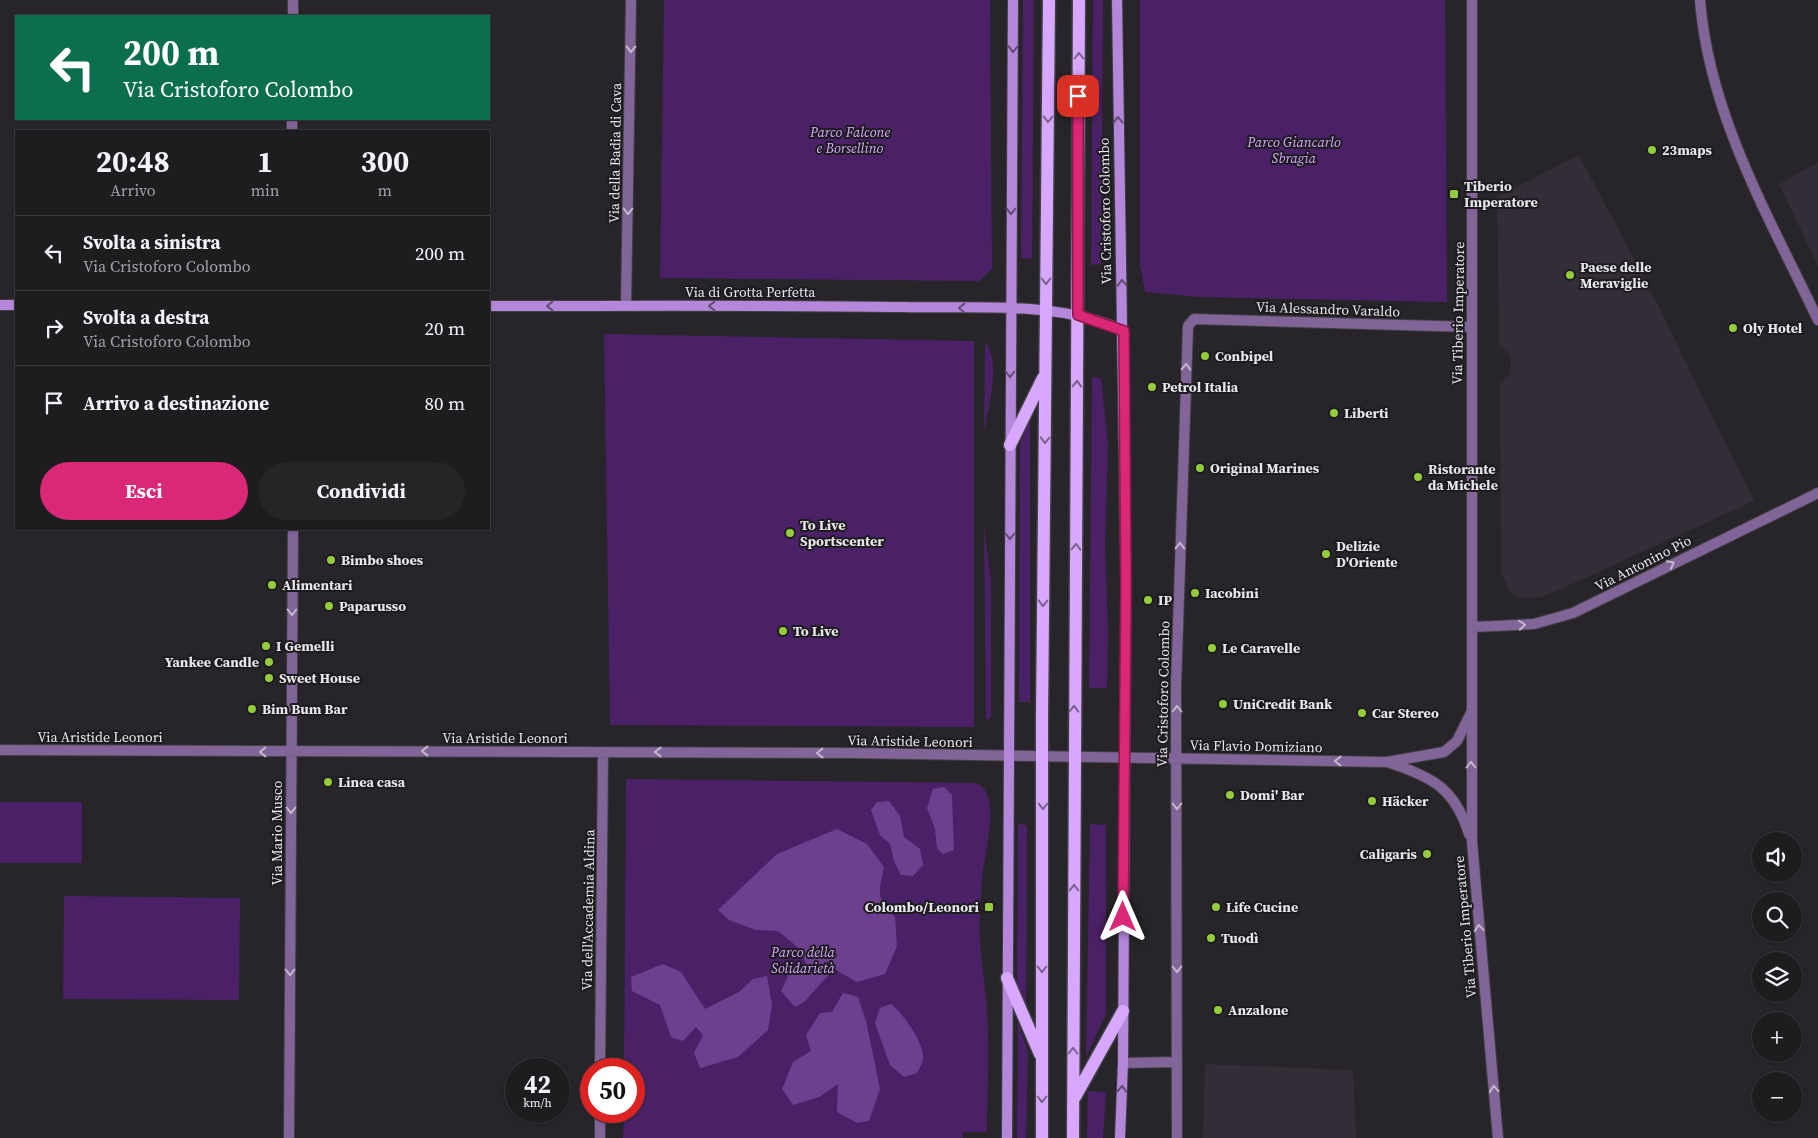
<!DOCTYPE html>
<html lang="it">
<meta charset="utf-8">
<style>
body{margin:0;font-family:"Source Serif 4",serif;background:#252528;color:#f1f3f6;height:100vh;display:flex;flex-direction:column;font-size:19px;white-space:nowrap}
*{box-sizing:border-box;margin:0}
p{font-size:16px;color:#a0a1a4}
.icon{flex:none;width:28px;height:28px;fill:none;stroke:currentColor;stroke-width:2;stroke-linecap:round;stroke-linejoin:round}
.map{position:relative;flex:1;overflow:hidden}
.panel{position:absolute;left:15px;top:130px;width:475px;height:400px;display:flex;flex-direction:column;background:#1d1c1f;border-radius:0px;box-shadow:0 1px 4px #0004,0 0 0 1px #3b3a3d}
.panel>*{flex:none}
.hud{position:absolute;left:15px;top:15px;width:475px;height:105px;border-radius:0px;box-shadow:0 1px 4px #0004,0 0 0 1px #3b3a3d;background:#0b6e4f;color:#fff;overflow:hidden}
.fabs{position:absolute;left:1752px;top:832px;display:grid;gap:10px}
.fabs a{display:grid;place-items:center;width:50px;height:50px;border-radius:50%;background:#1d1c1f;box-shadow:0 1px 4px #0004,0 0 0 1px #3b3a3d;font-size:25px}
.speed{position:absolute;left:505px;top:1058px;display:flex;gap:10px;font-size:25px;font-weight:700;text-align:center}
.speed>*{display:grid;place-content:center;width:65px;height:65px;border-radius:50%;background:#1d1c1f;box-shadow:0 1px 4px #0004,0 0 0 1px #3b3a3d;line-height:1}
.speed small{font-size:12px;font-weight:400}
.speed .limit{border:8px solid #d22;background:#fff;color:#111}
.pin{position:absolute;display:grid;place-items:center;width:42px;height:42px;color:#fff;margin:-21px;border-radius:10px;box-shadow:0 2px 8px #0006}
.me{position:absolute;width:55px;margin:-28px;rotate:0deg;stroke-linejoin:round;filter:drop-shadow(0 0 4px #0008)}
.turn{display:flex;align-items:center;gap:18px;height:105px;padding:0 25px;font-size:22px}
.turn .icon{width:65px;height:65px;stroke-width:2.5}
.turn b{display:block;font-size:35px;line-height:42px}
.eta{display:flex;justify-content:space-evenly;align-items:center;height:85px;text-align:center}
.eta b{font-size:30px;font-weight:700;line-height:35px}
.action{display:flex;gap:10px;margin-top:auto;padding:10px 25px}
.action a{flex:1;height:58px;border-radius:30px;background:#db2777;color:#fff;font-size:20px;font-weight:700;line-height:58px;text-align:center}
.action a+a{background:#252528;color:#f1f3f6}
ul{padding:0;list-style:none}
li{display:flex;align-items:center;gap:15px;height:75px;padding:0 25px;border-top:1px solid #3b3a3d}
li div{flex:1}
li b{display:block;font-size:19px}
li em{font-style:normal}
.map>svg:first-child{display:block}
.built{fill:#322d37}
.green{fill:#4a2166}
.forest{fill:#6d408f}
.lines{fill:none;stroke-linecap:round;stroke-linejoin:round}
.street-casing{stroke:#424044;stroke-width:12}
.secondary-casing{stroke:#424044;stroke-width:12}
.primary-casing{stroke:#424044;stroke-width:15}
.street{stroke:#816498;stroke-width:10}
.secondary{stroke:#b587db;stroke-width:10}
.primary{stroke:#d8a8ff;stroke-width:12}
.oneway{stroke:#c4b8cd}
.oneway2{stroke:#614c74}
.oneway3{stroke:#7a628f}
.route-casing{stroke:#8e194d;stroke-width:12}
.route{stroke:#db2777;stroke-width:9}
.poi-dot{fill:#94cc3c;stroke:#1d1b1f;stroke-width:2}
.labels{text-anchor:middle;stroke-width:4;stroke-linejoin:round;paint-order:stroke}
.park-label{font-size:14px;font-style:italic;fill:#d7a8fe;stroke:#1d1b1f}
.poi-label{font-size:14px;font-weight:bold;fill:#e8e6e9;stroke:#1d1b1f;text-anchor:start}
.street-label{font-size:14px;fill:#e8e6e9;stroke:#1d1b1f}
</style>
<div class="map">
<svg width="1818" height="1138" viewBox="0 0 1818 1138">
<rect width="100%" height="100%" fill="#272529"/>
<path class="built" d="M1579,155L1653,295L1754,501L1561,589L1541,597L1524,598L1516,596L1510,591L1501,574L1500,383L1511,373L1510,355L1499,344L1497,197Z
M1818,162V266L1779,184Z
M1205,1064L1353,1070L1356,1138H1203Z"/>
<path class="green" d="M664,0H990L992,269L979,281L660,278Z
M1023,0H1034L1032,259L1021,258Z
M1093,0H1103L1101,264L1091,265Z
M1140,0H1445L1447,302L1199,297L1145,292L1140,266Z
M604,334L974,341V727L610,725Z
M985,342C1002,361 988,407 984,431Z
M1092,377L1101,378L1108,444L1105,546L1108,633L1107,688H1089Z
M1030,419V702H1019L1020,444Z
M984,527L991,581V717L986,721Z
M626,779L977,783C1003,796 983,855 982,880C980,900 979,921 980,941C981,965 986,989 987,1013C990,1053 987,1093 987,1132H963V1138H623L624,1111H634V1069H624Z
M0,802H82V863H0Z
M1018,824L1027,825L1026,1010L1017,983Z
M1090,824L1106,825V1014L1086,1057Z
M64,896L240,898L239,1000L63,999Z
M1018,1022L1028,1052L1026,1138H1017Z
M1088,1091L1106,1092L1103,1138H1087Z"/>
<path class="forest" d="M944,787L952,795L954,850L943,854L937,848L935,829L927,808L933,789Z
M889,801L900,816L904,837L920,849L923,865L913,876L901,875L894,861L890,844L880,835L871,810L877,802Z
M837,829L867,844L884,867C879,894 875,897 895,917L897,946L885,974L857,982L834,969L805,1001L795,1007L781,991L790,972L808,969L801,950L778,931L756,930L729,920L718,910L777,854Z
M663,964L681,972L705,1009L739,992L753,979L767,976L772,1005L768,1030L738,1057L700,1068L694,1053L703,1035L696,1027L683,1041L671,1037L660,1005L632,991L631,977Z
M843,993L858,997L866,1021L880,1089L869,1121L857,1123L837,1112L838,1084L819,1097L793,1105L782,1089L793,1062L811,1051L806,1035L820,1013L832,1012Z
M891,1004C902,1012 925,1044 923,1058C923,1063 919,1069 917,1073L904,1077L890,1065L875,1023L880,1008Z"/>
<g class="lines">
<defs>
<path id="street" d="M1472,0V842L1498,1138
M1700,0C1709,115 1769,217 1818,320
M293,16V0
M292,131V119
M626,306L631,0
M1473,627L1534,624L1573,613L1818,493
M0,750L855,753L1387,762L1444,752L1457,741L1471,713
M1390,763C1433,777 1455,789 1469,834
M1123,1063L1177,1062
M600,1069L603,752
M600,1111V1138
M289,1138L293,529
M1177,1138L1176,686L1188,326L1194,319L1471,327"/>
<path id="secondary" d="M1117,0L1126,588L1123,1063L1120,1138
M0,305H16
M489,306C627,306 766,305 904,307C975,309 1059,300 1124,331
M1007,1138L1013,0"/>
<path id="primary" d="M1010,445L1043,378
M1007,978L1040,1054
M1075,1097L1123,1011
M1042,1138V717L1049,0
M1073,1138L1079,0"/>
</defs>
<use href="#street" class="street-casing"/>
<use href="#secondary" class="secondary-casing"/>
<use href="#primary" class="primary-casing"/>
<use href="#street" class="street"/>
<use href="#secondary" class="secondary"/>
<use href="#primary" class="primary"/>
</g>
<defs><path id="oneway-chevron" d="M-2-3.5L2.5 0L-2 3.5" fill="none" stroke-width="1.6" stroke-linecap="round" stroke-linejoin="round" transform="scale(1.25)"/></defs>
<g class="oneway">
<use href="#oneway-chevron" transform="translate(631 49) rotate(91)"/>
<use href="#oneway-chevron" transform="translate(628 211) rotate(91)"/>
<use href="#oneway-chevron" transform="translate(1186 367) rotate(-88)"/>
<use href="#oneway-chevron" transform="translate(1180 546) rotate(-88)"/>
<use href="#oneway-chevron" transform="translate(1671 564) rotate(-27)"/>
<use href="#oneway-chevron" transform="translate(292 612) rotate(90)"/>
<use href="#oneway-chevron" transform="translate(1522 625) rotate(-5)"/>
<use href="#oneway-chevron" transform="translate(1177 709) rotate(-90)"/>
<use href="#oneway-chevron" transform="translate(425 751) rotate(180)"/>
<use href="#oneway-chevron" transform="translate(263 752) rotate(-180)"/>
<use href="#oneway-chevron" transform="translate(658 752) rotate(-180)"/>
<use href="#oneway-chevron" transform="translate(820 753) rotate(-180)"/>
<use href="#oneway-chevron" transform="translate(1338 761) rotate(-179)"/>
<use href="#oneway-chevron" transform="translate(1471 765) rotate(-90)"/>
<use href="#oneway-chevron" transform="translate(1177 806) rotate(90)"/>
<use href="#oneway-chevron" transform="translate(291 810) rotate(90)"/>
<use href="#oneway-chevron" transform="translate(1479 928) rotate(-95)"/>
<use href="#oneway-chevron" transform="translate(1177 969) rotate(90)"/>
<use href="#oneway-chevron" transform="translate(290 972) rotate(90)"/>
<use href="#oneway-chevron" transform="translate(1494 1089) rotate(-95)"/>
</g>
<g class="oneway2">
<use href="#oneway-chevron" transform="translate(1013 49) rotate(91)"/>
<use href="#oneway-chevron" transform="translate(1118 120) rotate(-91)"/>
<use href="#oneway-chevron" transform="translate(1011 211) rotate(91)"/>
<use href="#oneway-chevron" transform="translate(1122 283) rotate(-91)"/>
<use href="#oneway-chevron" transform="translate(550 306) rotate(-180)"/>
<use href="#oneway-chevron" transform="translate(712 306) rotate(180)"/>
<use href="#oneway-chevron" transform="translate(962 308) rotate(-179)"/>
<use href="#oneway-chevron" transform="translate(1010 374) rotate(90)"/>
<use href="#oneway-chevron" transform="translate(1010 536) rotate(90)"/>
<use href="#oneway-chevron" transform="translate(1122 1089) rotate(-87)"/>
</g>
<g class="oneway3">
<use href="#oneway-chevron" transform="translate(1079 56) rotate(-90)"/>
<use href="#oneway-chevron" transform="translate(1048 119) rotate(91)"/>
<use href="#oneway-chevron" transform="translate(1046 281) rotate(90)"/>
<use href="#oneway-chevron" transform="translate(1077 384) rotate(-89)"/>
<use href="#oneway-chevron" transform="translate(1045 440) rotate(91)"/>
<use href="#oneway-chevron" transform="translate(1076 547) rotate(-89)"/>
<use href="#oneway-chevron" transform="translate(1043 603) rotate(91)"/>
<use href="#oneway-chevron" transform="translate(1074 709) rotate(-89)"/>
<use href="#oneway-chevron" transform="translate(1043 806) rotate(90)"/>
<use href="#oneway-chevron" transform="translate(1074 888) rotate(-90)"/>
<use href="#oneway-chevron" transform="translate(1042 969) rotate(90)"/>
<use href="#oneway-chevron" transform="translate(1073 1051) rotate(-90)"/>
<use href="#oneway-chevron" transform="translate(1042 1099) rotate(90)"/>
</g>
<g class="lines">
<defs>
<path id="route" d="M1078,96V315L1124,331L1126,588L1123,917"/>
</defs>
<use href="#route" class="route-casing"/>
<use href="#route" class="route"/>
</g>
<g class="poi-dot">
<circle cx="1652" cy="150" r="5"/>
<rect x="1449" y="189" width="10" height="10" rx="2.5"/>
<circle cx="1570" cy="275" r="5"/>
<circle cx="1733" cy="328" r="5"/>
<circle cx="1205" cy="356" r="5"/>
<circle cx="1152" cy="387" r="5"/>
<circle cx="1334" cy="413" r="5"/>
<circle cx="1200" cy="468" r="5"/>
<circle cx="1418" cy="477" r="5"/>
<circle cx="790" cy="533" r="5"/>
<circle cx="1326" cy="554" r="5"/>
<circle cx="331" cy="560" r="5"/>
<circle cx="272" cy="585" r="5"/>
<circle cx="1195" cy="593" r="5"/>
<circle cx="1148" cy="600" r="5"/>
<circle cx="329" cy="606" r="5"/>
<circle cx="783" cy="631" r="5"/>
<circle cx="266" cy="646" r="5"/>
<circle cx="1212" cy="648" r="5"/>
<circle cx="269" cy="662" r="5"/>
<circle cx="269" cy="678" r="5"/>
<circle cx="1223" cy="704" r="5"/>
<circle cx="252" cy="709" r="5"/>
<circle cx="1362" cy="713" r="5"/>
<circle cx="328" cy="782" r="5"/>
<circle cx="1230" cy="795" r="5"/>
<circle cx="1372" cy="801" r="5"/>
<circle cx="1427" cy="854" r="5"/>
<rect x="984" y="902" width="10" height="10" rx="2.5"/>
<circle cx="1216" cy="907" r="5"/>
<circle cx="1211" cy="938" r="5"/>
<circle cx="1218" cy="1010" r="5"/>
</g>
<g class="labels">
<g class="park-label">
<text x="850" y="137">Parco Falcone<tspan x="850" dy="16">e Borsellino</tspan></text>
<text x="1294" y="147">Parco Giancarlo<tspan x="1294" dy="16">Sbragia</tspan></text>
<text x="803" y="957">Parco della<tspan x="803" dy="16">Solidarietà</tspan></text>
</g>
<g class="poi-label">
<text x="1662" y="155">23maps</text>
<text x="1464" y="191">Tiberio<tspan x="1464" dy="16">Imperatore</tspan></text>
<text x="1580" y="272">Paese delle<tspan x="1580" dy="16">Meraviglie</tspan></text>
<text x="1743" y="333">Oly Hotel</text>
<text x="1215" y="361">Conbipel</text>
<text x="1162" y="392">Petrol Italia</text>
<text x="1344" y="418">Liberti</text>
<text x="1210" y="473">Original Marines</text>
<text x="1428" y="474">Ristorante<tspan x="1428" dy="16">da Michele</tspan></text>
<text x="800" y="530">To Live<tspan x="800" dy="16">Sportscenter</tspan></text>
<text x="1336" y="551">Delizie<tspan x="1336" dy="16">D'Oriente</tspan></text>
<text x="341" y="565">Bimbo shoes</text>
<text x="282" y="590">Alimentari</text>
<text x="1205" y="598">Iacobini</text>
<text x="1158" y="605">IP</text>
<text x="339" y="611">Paparusso</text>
<text x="793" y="636">To Live</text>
<text x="276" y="651">I Gemelli</text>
<text x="1222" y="653">Le Caravelle</text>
<text x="259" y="667" text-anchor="end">Yankee Candle</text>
<text x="279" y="683">Sweet House</text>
<text x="1233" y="709">UniCredit Bank</text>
<text x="262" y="714">Bim Bum Bar</text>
<text x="1372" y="718">Car Stereo</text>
<text x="338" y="787">Linea casa</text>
<text x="1240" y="800">Domi' Bar</text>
<text x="1382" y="806">Häcker</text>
<text x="1417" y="859" text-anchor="end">Caligaris</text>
<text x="979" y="912" text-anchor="end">Colombo/Leonori</text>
<text x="1226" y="912">Life Cucine</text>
<text x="1221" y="943">Tuodì</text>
<text x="1228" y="1015">Anzalone</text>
</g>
<g class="street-label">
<text transform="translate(615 153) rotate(-89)" y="5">Via della Badia di Cava</text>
<text transform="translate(1105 211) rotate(-91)" y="5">Via Cristoforo Colombo</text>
<text x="750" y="297">Via di Grotta Perfetta</text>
<text transform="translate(1328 309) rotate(2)" y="5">Via Alessandro Varaldo</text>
<text transform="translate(1458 313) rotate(-89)" y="5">Via Tiberio Imperatore</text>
<text transform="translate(1643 563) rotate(-27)" y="5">Via Antonino Pio</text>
<text transform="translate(1163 694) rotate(-89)" y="5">Via Cristoforo Colombo</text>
<text x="100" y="742">Via Aristide Leonori</text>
<text x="505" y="743">Via Aristide Leonori</text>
<text transform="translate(910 741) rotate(1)" y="5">Via Aristide Leonori</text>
<text transform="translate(1256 746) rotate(1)" y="5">Via Flavio Domiziano</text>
<text transform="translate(277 833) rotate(-90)" y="5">Via Mario Musco</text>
<text transform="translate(588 910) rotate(-89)" y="5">Via dell'Accademia Aldina</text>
<text transform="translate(1465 927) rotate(-95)" y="5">Via Tiberio Imperatore</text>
</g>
</g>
</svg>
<div class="fabs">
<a><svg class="icon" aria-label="sound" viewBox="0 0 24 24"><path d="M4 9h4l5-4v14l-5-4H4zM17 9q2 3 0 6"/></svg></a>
<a><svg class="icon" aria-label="search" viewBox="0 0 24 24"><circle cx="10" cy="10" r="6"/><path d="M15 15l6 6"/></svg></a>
<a><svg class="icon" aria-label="layers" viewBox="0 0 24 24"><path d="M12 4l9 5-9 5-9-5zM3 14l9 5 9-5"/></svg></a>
<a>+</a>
<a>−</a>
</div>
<div class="speed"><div>42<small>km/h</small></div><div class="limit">50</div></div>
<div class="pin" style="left:1078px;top:96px;background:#d93025"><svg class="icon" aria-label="arrive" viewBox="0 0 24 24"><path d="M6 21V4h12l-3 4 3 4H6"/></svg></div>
<svg class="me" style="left:1123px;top:917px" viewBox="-20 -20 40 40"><path d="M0-17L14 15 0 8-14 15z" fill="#db2777" stroke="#fff" stroke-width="4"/></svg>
<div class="hud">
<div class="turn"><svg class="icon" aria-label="left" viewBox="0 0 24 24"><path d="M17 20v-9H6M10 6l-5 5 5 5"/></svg><div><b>200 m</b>Via Cristoforo Colombo</div></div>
</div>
<section class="panel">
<div class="eta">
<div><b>20:48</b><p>Arrivo</p></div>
<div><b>1</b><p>min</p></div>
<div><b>300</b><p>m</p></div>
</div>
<ul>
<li><svg class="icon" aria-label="left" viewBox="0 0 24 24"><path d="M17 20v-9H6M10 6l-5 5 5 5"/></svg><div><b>Svolta a sinistra</b><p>Via Cristoforo Colombo</p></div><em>200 m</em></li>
<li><svg class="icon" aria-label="right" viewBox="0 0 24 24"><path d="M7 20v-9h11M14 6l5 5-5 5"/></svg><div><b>Svolta a destra</b><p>Via Cristoforo Colombo</p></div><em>20 m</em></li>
<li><svg class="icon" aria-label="arrive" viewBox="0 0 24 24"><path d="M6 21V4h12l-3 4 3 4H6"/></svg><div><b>Arrivo a destinazione</b></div><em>80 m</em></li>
</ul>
<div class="action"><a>Esci</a><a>Condividi</a></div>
</section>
</div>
